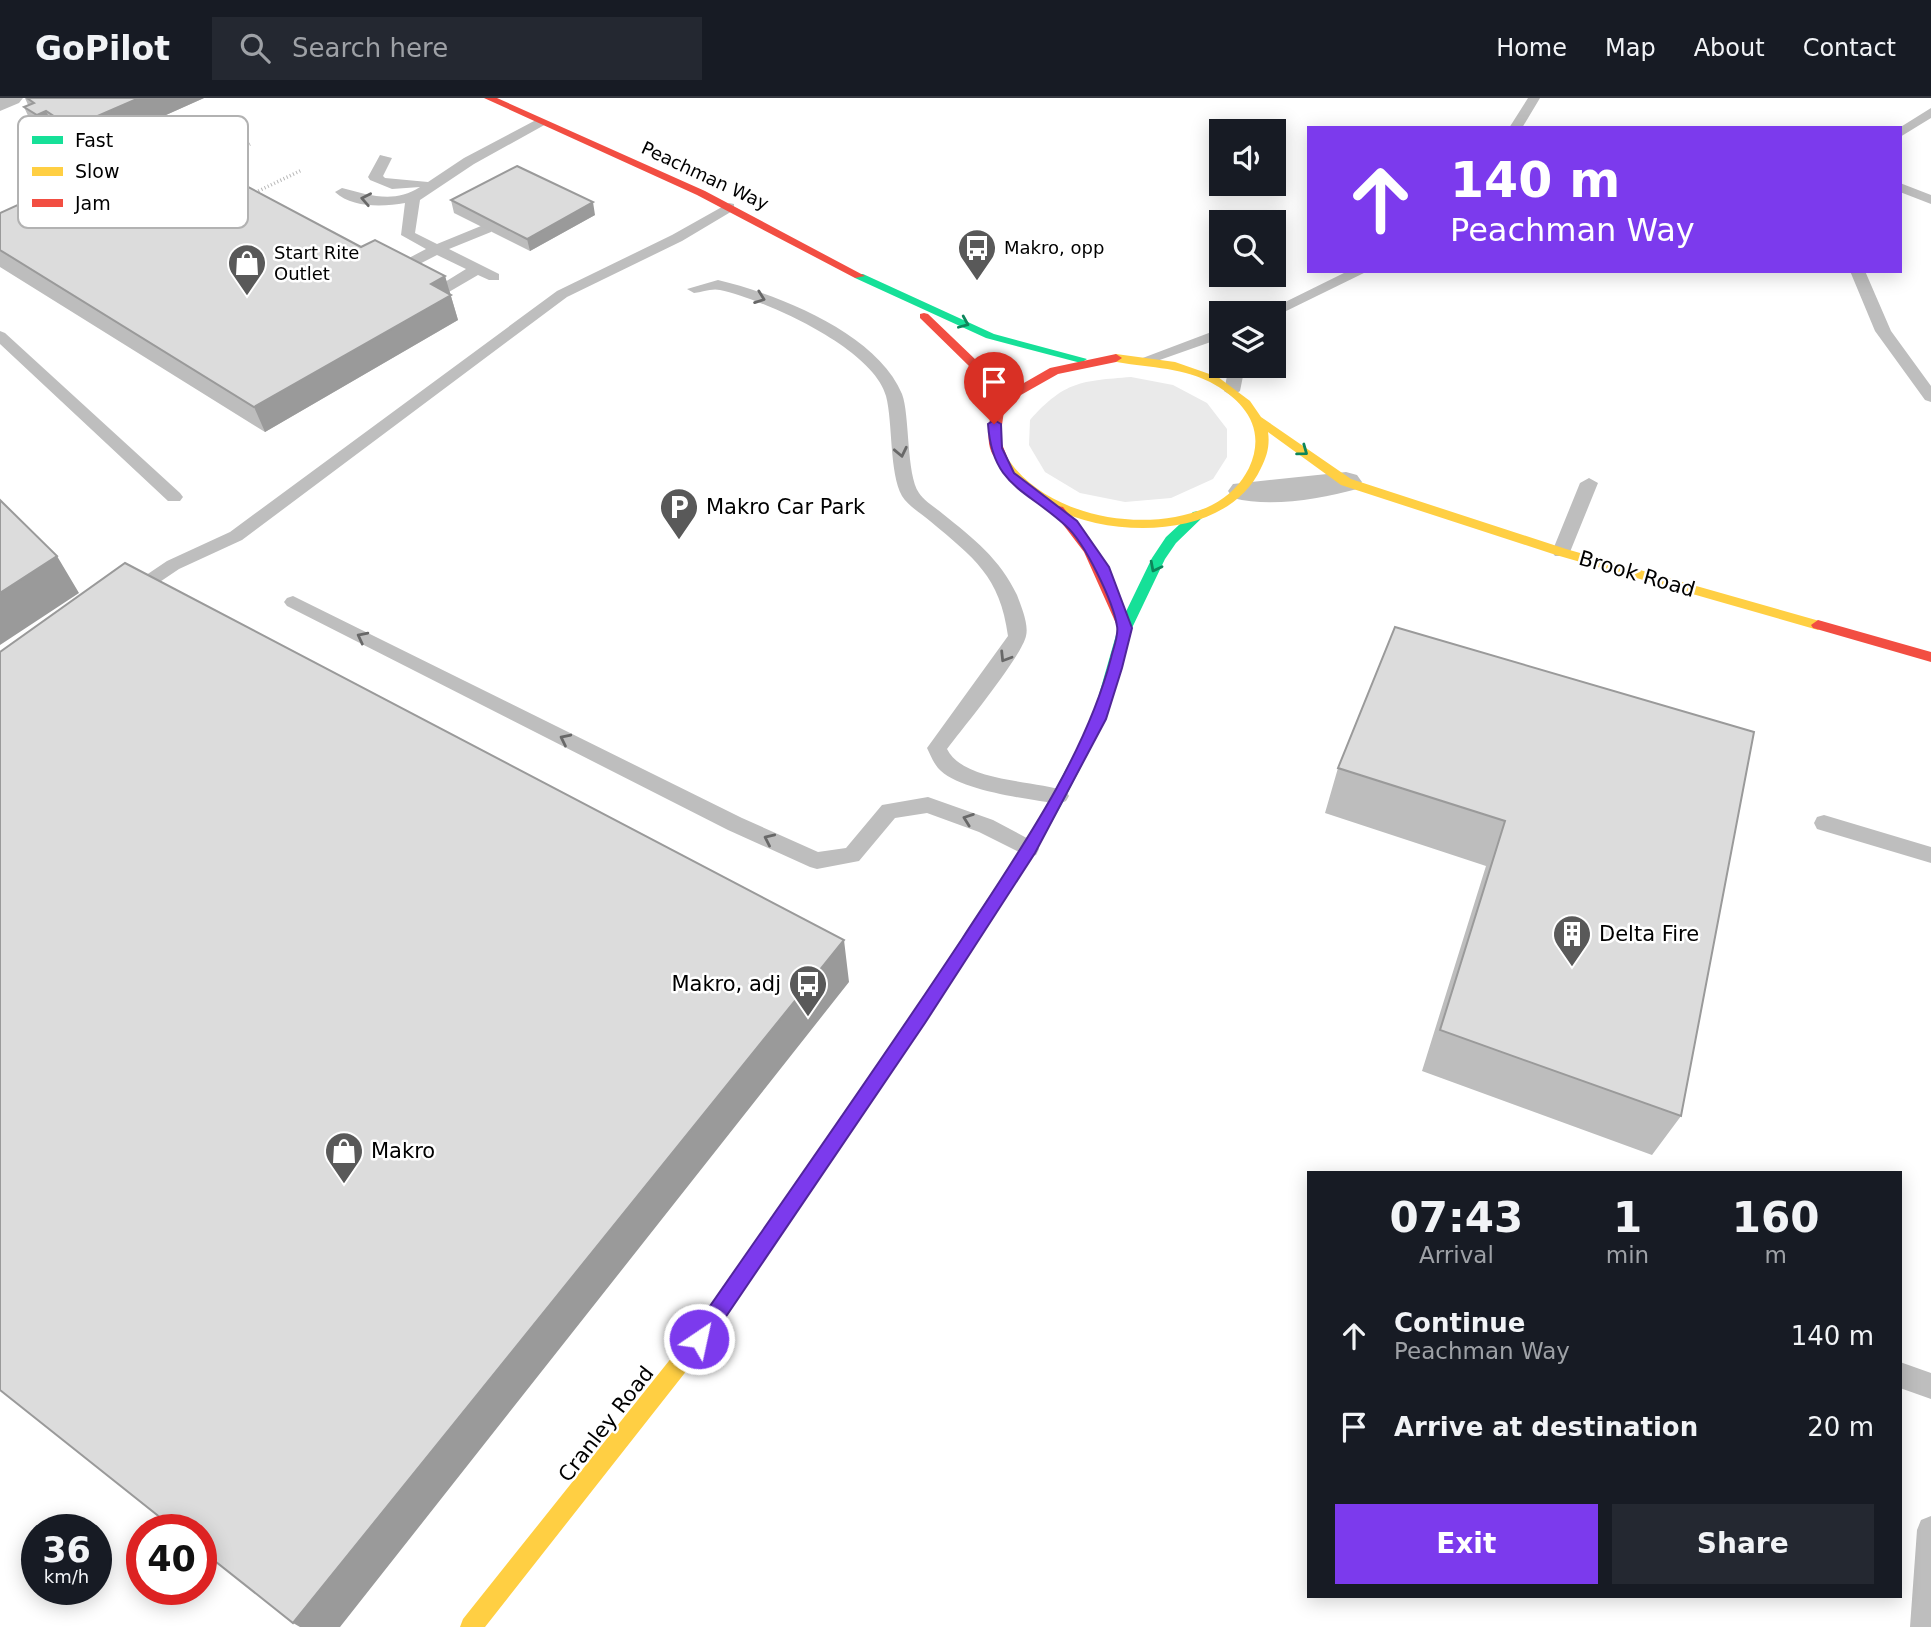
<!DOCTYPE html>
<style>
body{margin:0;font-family:"DejaVu Sans",sans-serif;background:#242831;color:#f1f3f6;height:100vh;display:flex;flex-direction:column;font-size:26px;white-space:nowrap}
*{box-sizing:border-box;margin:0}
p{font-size:23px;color:#9ea1a6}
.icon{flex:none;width:38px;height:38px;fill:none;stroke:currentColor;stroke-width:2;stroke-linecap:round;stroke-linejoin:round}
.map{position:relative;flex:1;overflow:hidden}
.drawer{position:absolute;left:1307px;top:1073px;width:595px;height:427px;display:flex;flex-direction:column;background:#171b24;border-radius:0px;box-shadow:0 4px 18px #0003}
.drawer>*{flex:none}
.guide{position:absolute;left:1307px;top:28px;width:595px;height:147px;border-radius:0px;box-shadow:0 4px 18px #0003;background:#7c3aed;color:#fff;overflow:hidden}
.fabs{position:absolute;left:1209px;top:21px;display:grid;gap:14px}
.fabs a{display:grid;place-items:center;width:77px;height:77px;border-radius:0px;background:#171b24;box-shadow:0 4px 18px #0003;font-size:35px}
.speed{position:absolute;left:21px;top:1416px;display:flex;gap:14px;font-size:35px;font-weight:700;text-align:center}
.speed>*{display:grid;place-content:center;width:91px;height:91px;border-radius:50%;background:#171b24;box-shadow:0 4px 18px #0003;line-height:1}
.speed small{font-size:18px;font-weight:400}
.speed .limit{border:10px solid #d22;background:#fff;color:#111}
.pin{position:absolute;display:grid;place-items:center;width:60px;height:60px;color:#fff;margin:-72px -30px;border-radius:50% 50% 50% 0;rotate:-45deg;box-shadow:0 0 7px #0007}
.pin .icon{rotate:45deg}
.me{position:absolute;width:77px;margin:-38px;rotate:34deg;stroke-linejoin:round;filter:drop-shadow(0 0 5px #0008)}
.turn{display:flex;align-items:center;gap:24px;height:147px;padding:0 28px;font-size:32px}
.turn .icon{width:91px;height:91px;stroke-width:2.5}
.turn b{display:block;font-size:49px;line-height:60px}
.eta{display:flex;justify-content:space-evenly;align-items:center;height:119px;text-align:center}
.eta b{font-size:42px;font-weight:600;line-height:49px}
.button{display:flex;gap:14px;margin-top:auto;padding:14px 28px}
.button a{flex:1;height:80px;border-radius:0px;background:#7c3aed;color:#fff;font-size:28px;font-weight:600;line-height:80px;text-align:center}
.button a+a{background:#242831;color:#f1f3f6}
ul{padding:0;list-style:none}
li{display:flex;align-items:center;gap:21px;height:91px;padding:0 28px}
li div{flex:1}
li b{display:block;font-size:26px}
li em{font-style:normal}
header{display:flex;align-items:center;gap:42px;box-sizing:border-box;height:98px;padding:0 35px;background:#171b24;border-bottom:2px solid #363941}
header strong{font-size:33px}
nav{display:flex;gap:38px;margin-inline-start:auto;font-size:24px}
.search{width:490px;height:63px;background:#242831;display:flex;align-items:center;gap:18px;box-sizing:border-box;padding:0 24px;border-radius:0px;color:#9ea1a6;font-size:26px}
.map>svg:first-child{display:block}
.green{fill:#eaeaea}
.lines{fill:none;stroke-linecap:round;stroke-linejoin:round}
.path{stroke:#b8b8b8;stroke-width:3.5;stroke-dasharray:1 2.5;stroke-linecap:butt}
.lane{fill:#bebebe;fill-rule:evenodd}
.street{fill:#bebebe;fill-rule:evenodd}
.fast{fill:#16e098;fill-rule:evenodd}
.slow{fill:#ffcf43;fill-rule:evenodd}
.jam{fill:#f24e42;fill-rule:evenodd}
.wall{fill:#bdbdbd}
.shaded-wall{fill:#9a9a9a}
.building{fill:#dcdcdc;stroke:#9a9a9a;stroke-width:2}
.oneway{stroke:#686868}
.oneway2{stroke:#0d865b}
.route{fill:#7c3aed;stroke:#51269a;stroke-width:2}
.labels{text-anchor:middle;stroke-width:5;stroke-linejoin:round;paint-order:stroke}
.far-street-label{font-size:18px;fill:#000;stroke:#fff}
.far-poi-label{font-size:18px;fill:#000;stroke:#fff;text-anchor:start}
.poi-label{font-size:21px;fill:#000;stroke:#fff;text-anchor:start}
.street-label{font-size:21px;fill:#000;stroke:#fff}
.key{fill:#fff;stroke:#b2b2b2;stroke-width:2}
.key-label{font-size:19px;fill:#000}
</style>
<header>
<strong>GoPilot</strong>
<div class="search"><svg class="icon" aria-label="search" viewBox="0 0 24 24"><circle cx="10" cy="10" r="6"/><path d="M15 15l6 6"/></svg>Search here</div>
<nav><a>Home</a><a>Map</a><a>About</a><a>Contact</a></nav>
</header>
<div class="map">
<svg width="1931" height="1529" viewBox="0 0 1931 1529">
<rect width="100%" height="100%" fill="#fff"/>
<path class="green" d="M1131,279L1173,287L1207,305L1227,331V359L1213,381L1171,400L1125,404L1080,395L1045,374L1029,347L1030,322C1065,283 1081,283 1131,279Z"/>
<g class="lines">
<path class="path" d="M202,69L250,46
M252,96L302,72"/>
<path class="lane" d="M1528,0H1540L1522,30H1509Z
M1931,10V20L1900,39L1899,30Z
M536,22L548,25L474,66L420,102L415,135L437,146L481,128H491V134L449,151L499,176V182H489L478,177L442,198H432V192L466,171L437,157L400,176H390V170L426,151L401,137L405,105C383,109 352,110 335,94L342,90C369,97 394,106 420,89L392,91L370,82L368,79L380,57L392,60L383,78L385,80L428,84L464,60Z
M1900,85L1931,97V106L1900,94Z
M729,105L734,106V112L682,143L567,199L242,442L179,471L136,500H124L121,496L124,492L167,463L230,434L557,193L672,137Z
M1348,173H1368L1276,218L1263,215Z
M1850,173H1865L1891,233L1931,288V304L1925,302L1875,233Z
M718,182C777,196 877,235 902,296C910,317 906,376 919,395C924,403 936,410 943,416C973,440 1000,461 1017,497C1021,508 1029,526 1026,538C1022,558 963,630 947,651C963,684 1034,682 1066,693L1069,698L1066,703L1059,706C1029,701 958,693 938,670C933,664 930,656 927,650L1008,538C1000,478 974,460 930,423C922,416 908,408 902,398C889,374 893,325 886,298C873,250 765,202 720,192C712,190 702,194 694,195L687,191Z
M1222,230V240L1154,264H1142L1140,261Z
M0,233L5,235L180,395L183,399L180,403H168L0,246Z
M1229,268H1245L1240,293L1232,298L1224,293Z
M1589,380L1598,385L1570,454L1567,458H1555L1552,454L1580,385Z
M293,498L742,720L818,754L846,750L882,707L928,699L993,722L1036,745L1039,751L1036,757L1029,759L979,734L927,715L895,720L859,763L817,771L810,769L728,732L287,508L284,504L287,500Z
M1824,717L1931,749V765L1817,731L1814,725L1817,719Z
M1900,1264L1931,1275V1301L1900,1290Z
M1931,1418V1529H1910L1917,1432L1921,1422Z"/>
<path class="street" d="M0,0H23L19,5L0,13Z
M1346,374L1357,377L1362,384L1357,391C1320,401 1270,410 1233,400L1228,393L1233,386Z"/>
<path class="fast" d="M855,176H863L994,236L1087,261L1081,265L986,240L855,180Z
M1198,413L1205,417L1176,445L1165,461L1132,530L1106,621L1064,702L1035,755L921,931L915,933L909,931L906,926L909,921L1023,747L1053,696L1092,621L1118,530L1152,460L1166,439L1193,414Z"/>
<path class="slow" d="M1116,256L1175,264L1218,279L1250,303L1261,319L1351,381L1566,451L1823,524L1825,527L1818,532L1556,457L1341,387L1268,334C1270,347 1267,358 1261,370C1219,461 1039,441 996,361L998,358H1006C1045,420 1149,438 1212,407C1228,399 1241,386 1249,370C1267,331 1245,303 1210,284C1178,268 1145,270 1112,263L1110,260Z
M733,1183L740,1186L743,1192L706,1248L485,1529H460L463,1521L692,1234L726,1186Z"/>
<path class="jam" d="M484,0H497L705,93L865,178L855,180L697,97Z
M924,215L928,216L977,263L1001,298L1050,270L1116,256L1122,260L1116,264L1058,276L1005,306L1000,341L1008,361L1002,365C981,355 990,322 993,304L969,268L920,220V216Z
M1058,408L1063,409L1097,452L1132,530L1130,533L1125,535L1118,530L1084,454L1052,412Z
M1818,522L1931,554V564L1813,530L1811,527Z
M915,919L921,921L924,926L921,931L740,1198L733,1201L726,1198L723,1192L726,1186L909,921Z"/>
</g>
<path class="wall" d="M25,0H204L81,55L58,44L55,39L48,42L35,33L24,9L28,7Z
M451,102L595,117L530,153L454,115Z
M0,115L361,149L445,178L458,222L265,334L0,169Z
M1395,529L1681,1018L1652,1057L1422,973L1486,768L1325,715L1338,670Z"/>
<path class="shaded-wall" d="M139,0H204L81,55L70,30Z
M46,13L50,21L46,20L55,39L48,42L37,17Z
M593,104L595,117L530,153L527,141Z
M445,178L458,222L265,334L254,309L431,186Z
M57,458L79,495L0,547V495Z
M844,842L849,884L340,1529H300L293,1525Z"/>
<path class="building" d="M27,0H139L70,30L46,20L52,17L46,13L37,17L24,9L34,5Z
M160,42L361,149L375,142L445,178L431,186L451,197L254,309L0,152V115Z
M517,68L593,104L527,141L451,102Z
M0,402L57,458L0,495Z
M125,465L844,842L293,1525L201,1452V1432H176L0,1292V554Z
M1395,529L1754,634L1681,1018L1440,932L1505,723L1338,670Z"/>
<defs><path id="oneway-chevron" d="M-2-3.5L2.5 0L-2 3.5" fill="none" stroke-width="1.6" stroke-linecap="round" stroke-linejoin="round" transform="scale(1.75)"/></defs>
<g class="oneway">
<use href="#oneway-chevron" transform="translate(366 101) rotate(-169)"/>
<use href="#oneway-chevron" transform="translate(760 200) rotate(20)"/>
<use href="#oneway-chevron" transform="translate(901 354) rotate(78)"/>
<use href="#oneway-chevron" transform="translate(362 539) rotate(-153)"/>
<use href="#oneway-chevron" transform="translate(1005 559) rotate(122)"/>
<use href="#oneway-chevron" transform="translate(565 641) rotate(-154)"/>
<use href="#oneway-chevron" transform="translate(968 721) rotate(-160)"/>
<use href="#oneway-chevron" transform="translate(769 741) rotate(-155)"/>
</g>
<g class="oneway2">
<use href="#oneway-chevron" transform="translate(964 225) rotate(23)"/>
<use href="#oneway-chevron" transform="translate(1303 353) rotate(36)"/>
<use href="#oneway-chevron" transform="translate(1155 469) rotate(117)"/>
</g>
<path class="route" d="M994,322L1001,326L1002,350L1014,375L1077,423L1109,469L1132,530L1122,570L1106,621L1035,755L925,925L706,1248L699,1251L692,1248L689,1241L692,1234C782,1104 874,974 962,841C1018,755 1085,660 1111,560C1113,551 1119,537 1117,528C1113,503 1085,445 1066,428C1026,391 992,388 988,326Z"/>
<defs>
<symbol id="bus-pin" viewBox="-11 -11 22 30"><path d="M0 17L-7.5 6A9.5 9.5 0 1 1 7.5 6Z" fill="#595959" stroke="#fff"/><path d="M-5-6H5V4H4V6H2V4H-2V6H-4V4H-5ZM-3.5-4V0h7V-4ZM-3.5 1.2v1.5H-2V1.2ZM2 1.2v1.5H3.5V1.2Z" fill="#fff"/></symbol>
<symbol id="shop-pin" viewBox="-11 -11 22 30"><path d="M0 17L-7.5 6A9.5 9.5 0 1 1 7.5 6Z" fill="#595959" stroke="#fff"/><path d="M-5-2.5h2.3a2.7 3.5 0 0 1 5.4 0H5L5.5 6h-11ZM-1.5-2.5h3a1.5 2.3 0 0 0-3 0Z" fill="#fff"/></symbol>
<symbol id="parking-pin" viewBox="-11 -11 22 30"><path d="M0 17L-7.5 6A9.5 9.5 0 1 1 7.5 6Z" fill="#595959" stroke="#fff"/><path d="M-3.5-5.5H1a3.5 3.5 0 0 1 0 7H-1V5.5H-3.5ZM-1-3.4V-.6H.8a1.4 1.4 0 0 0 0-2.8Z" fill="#fff"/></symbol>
<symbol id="building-pin" viewBox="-11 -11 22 30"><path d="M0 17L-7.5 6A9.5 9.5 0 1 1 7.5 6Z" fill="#595959" stroke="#fff"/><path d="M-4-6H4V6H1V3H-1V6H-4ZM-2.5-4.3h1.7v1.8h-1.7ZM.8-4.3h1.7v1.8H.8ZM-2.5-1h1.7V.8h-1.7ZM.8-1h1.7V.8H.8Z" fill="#fff"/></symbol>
</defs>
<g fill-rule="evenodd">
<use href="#bus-pin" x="955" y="128" width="44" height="60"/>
<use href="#shop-pin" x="225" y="143" width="44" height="60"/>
<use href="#parking-pin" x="657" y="387" width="44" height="60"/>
<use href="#building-pin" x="1550" y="814" width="44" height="60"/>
<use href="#bus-pin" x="786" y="864" width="44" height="60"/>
<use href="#shop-pin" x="322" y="1031" width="44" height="60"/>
</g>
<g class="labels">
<g class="far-street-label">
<text transform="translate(705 78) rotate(25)" y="6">Peachman Way</text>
</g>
<g class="far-poi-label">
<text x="1004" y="156">Makro, opp</text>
<text x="274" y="161">Start Rite<tspan x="274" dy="21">Outlet</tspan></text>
</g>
<g class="poi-label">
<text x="706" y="416">Makro Car Park</text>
<text x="1599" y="843">Delta Fire</text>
<text x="781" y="893" text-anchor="end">Makro, adj</text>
<text x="371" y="1060">Makro</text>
</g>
<g class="street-label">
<text transform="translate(1637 476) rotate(16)" y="7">Brook Road</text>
<text transform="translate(606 1326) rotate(-52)" y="7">Cranley Road</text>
</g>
</g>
<rect x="18" y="18" width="230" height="112" rx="10" class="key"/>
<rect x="32" y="38" width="31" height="8" fill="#16e098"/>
<rect x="32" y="69" width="31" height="9" fill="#ffcf43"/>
<rect x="32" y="101" width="31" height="8" fill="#f24e42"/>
<g class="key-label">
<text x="75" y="49">Fast</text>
<text x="75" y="80">Slow</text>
<text x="75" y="112">Jam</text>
</g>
</svg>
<div class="fabs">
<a><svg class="icon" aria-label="sound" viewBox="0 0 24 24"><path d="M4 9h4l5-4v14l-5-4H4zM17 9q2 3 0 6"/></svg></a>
<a><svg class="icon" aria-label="search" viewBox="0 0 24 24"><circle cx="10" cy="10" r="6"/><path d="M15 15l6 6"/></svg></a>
<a><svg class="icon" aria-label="layers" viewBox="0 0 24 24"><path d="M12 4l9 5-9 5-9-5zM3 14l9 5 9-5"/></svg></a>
</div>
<div class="speed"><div>36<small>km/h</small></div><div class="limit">40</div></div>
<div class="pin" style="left:994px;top:326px;background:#d93025"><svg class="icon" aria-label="arrive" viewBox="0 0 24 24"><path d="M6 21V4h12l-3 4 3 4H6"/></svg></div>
<svg class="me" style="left:699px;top:1241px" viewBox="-20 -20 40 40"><circle r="17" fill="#7c3aed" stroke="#fff" stroke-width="3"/><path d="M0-11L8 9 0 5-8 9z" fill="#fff"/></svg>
<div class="guide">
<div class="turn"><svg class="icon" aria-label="ahead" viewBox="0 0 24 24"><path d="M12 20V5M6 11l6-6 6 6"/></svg><div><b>140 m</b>Peachman Way</div></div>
</div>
<section class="drawer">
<div class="eta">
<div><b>07:43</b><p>Arrival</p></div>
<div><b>1</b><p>min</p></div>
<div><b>160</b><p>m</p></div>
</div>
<ul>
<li><svg class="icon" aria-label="ahead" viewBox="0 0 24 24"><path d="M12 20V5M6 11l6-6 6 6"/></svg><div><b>Continue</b><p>Peachman Way</p></div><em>140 m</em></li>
<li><svg class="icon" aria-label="arrive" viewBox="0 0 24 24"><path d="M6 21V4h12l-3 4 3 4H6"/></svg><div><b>Arrive at destination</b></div><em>20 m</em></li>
</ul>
<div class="button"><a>Exit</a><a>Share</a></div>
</section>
</div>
